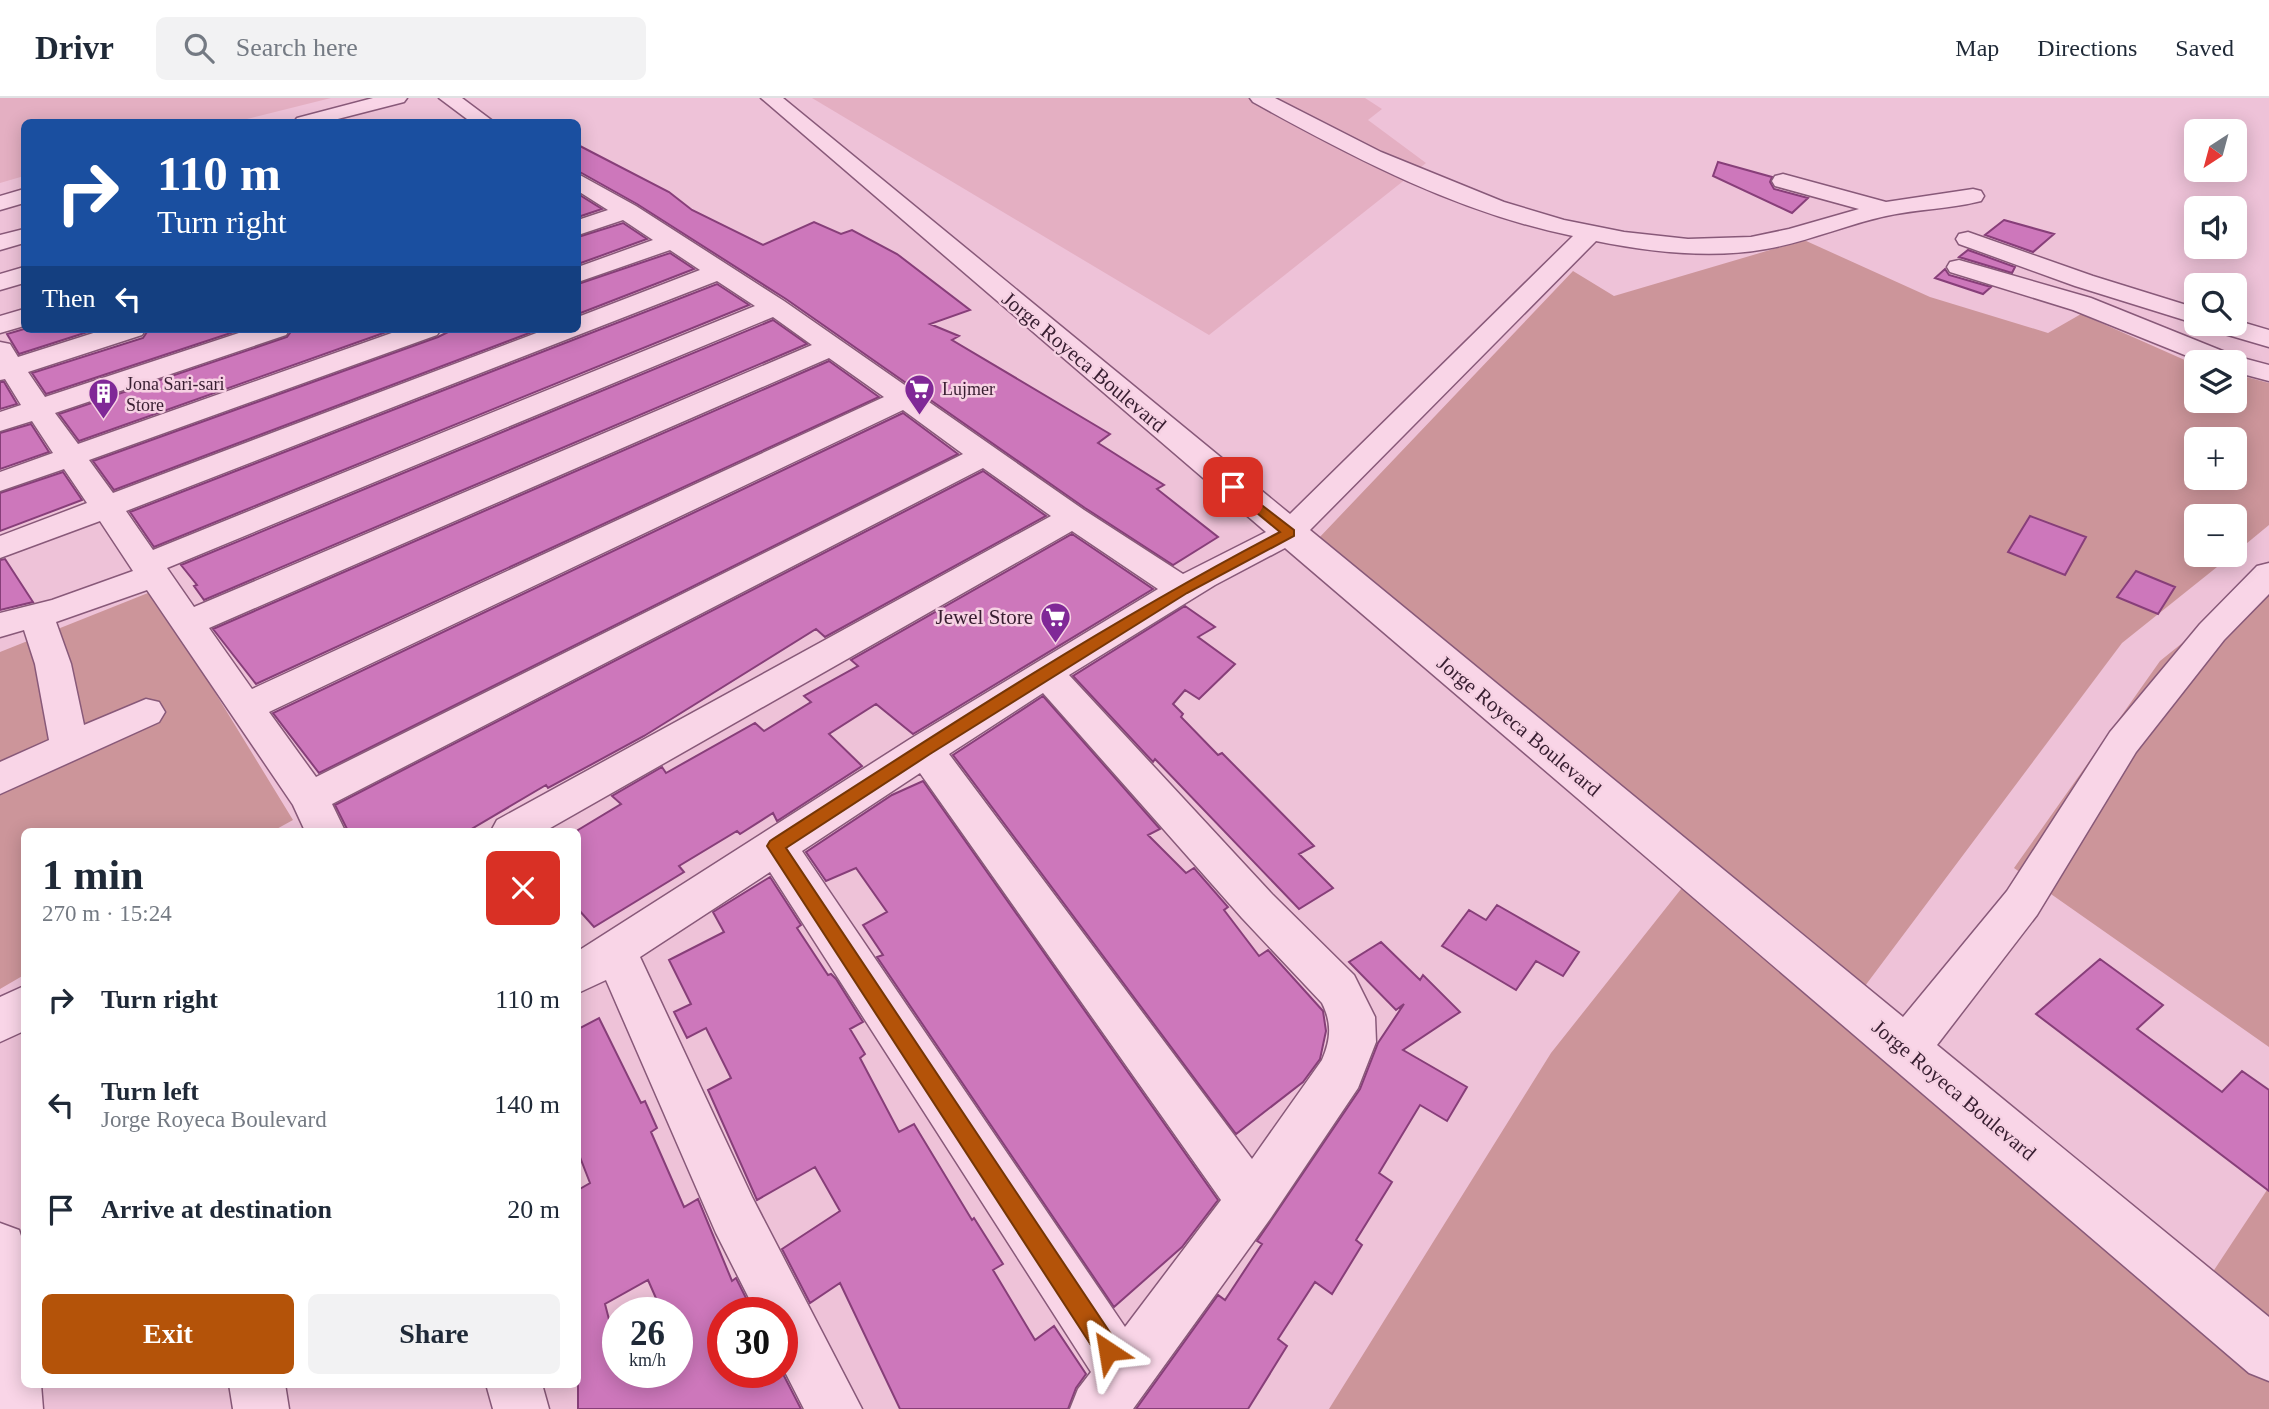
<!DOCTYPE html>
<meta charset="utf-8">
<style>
body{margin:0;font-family:"Times New Roman",serif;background:#f2f2f3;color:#1f2937;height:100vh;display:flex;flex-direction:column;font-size:26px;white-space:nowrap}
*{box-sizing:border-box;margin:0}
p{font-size:23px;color:#747a83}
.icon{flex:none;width:38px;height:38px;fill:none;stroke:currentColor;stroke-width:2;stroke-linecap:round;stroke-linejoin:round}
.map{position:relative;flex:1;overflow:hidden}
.drawer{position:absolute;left:21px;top:730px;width:560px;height:560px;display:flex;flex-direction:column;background:#fff;border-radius:10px;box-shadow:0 4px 18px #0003}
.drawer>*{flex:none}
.banner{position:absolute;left:21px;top:21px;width:560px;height:214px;border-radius:10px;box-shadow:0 4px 18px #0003;background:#1a4fa0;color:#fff;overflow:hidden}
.needle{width:46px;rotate:216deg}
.fabs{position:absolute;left:2184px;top:21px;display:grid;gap:14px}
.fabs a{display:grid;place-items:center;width:63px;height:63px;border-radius:10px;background:#fff;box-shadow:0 4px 18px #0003;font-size:35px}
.speed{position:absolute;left:602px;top:1199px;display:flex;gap:14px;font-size:35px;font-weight:700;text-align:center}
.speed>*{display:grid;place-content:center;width:91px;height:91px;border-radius:50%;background:#fff;box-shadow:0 4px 18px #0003;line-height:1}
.speed small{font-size:18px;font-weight:400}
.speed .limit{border:10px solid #d22;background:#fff;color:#111}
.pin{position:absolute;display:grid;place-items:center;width:60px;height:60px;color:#fff;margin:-30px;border-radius:14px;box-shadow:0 4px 10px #0006}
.me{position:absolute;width:77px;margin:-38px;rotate:327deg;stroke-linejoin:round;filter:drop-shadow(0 0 5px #0008)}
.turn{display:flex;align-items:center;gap:24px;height:147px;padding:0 21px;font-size:32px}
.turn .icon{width:91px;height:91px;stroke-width:2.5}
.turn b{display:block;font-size:49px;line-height:60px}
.then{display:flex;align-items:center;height:66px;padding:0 21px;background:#0003;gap:14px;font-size:26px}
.round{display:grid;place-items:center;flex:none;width:74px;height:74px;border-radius:10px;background:#f2f2f3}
.overview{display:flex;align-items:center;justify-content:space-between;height:119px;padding:0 21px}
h1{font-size:42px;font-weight:700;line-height:52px}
.cta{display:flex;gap:14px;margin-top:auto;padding:14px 21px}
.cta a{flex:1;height:80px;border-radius:10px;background:#b45309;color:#fff;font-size:28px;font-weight:700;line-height:80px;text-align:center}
.cta a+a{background:#f2f2f3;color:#1f2937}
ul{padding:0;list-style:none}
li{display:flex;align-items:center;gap:21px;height:105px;padding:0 21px}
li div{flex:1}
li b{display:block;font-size:26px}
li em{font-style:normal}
header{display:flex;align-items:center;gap:42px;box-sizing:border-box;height:98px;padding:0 35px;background:#fff;border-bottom:2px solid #e0e1e3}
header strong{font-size:33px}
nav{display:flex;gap:38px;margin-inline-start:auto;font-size:24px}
.search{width:490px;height:63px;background:#f2f2f3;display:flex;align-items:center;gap:18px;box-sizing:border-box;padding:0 24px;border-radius:10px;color:#747a83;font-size:26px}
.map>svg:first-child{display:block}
.farmland{fill:#e4afc2}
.green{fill:#cc959a;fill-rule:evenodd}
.building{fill:#cd77bb;stroke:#873e79;stroke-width:2;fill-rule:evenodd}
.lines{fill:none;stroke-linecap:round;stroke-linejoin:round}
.minor-casing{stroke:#885979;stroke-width:3}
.minor{fill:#f9d5e7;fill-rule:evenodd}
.route{fill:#b45309;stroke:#753606;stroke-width:2}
.labels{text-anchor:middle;stroke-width:5;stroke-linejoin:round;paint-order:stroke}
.far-poi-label{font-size:18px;fill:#371d30;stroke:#f6d1e3;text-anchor:start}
.street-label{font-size:21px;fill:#371d30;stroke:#f6d1e3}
.poi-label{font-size:21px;fill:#371d30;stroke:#f6d1e3;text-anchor:end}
</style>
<header>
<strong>Drivr</strong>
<div class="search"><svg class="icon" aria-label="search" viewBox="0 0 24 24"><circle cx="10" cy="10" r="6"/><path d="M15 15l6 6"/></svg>Search here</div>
<nav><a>Map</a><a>Directions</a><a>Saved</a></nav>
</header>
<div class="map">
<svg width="2269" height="1311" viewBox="0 0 2269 1311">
<rect width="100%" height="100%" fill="#eec2d8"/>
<path class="farmland" d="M0,0H331L235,24H24V78L0,85Z
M812,0H1365L1382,11L1368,22L1426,65L1209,237Z"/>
<path class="green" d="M1804,142L1930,199L2048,235L2081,216L2196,267V303H2235V276L2269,285V427L2235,455V418H2196V457H2232L2122,545L1859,896L1317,442L1573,173L1614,198ZM2196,341H2235V380H2196Z
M2269,475V949L2014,770L2160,563Z
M153,493L293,722L273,733H24V877L0,891V554Z
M1685,786L2187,1213L2269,1089V1311H1329L1551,955Z"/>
<path class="building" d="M578,47L669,94L692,112L763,147L814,124L841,136L852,132L897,156L970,212L930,226L959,238L952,242L1110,336L1098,345L1164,387L1157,391L1218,439L1173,467L1085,410L786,201L637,106L578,73Z
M1718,64L1772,79L1770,84L1774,91L1808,100L1792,115L1713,78Z
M578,96L602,111L578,119Z
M2004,122L2054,136L2033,154L1985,137Z
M623,125L647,141L578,166V139Z
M1968,152L2015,169L2012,175L1959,159Z
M670,155L694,171L578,216V186Z
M1945,171L1949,177L1991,189L1983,196L1935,180Z
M717,186L749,207L154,449L130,414Z
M773,222L807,246L204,502L194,488L197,487L181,467Z
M24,231H97L19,256L7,236Z
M149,231H243L46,296L32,275L143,240Z
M293,231L392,232L79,343L59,316L287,239Z
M454,231H540L114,392L93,363L438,239Z
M829,263L879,299L256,586L213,531Z
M0,284H4L17,306L0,311Z
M903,315L958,356L319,675L273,615Z
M31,326L49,354L0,371V335Z
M983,373L1046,418L825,539L816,531L644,638L548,690L546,687L468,733H348L335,707Z
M63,374L82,402L0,433V395Z
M2030,418L2086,439L2065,477L2008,454Z
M1072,436L1153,491L913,636L876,606L829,636L862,668L777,723L773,715L740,736L737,733L679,768L684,774L594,829L578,811V732L621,706L612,698L662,669L666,675L755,625L764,633L811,604L804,598L858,568L851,562Z
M5,461L33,504L0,512V462Z
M2136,473L2175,489L2158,516L2117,499Z
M1185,508L1215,529L1198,539L1235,566L1199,601L1185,592L1173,606L1183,616L1181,619L1218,657L1222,655L1314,748L1299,756L1333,790L1299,811L1155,661L1153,664L1073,578Z
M1043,598L1160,731L1148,737L1186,775L1194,770L1228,809L1224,812L1259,858L1268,852L1323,913L1326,933L1320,961L1303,984L1236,1036L953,657Z
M923,683L1218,1102L1182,1149L1114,1209L877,859L883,857L863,827L887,814L856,770L826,783L806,754L892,697Z
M770,779L801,827L797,830L828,877L831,876L836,881L863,924L850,931L865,956L860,960L899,1034L914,1026L972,1122L974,1120L1003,1166L993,1172L1035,1242L1054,1228L1086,1276L1076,1290L1068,1311H900L840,1185L810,1205L782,1151L840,1113L815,1069L757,1102L708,992L731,980L706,930L687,940L674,914L691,906L669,862L724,834L713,814Z
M1497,807L1579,854L1563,878L1536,863L1516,892L1442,848L1469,812L1486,822Z
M1381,844L1420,882L1423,877L1460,914L1403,952L1467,989L1447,1023L1420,1007L1379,1075L1392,1084L1356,1142L1362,1147L1332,1196L1315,1184L1278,1241L1287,1248L1248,1311H1136L1218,1197L1225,1202L1262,1146L1257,1143L1360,991L1378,945L1404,906L1396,912L1349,864Z
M2100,861L2163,907L2137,931L2222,994L2242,973L2269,992V1093L2036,916Z
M599,920L641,1005L645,1003L657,1030L651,1034L684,1109L698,1101L732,1183L736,1180L753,1214H723V1274H782L801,1311H578V1092L590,1085L578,1054V931ZM648,1182L662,1214H677V1274H618V1256L605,1206Z"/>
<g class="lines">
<defs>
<path id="minor" d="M373,0H407L404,4L326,24H294L297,20Z
M439,0H462L494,24H471Z
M761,0H783L1290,416L1573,138C1459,115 1354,60 1253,4L1250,0H1275L1381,54L1504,104L1564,122L1624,134L1688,141L1751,139L1789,131L1859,111L1775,88L1772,83L1775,78L1783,76L1886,104L1973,91L1981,93L1984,98L1981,103C1950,111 1917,111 1886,118C1845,127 1807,144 1766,151C1711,161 1650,154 1596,143L1310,432L1903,919L2007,793L2110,634L2200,526L2257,468L2269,465V496L2224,542L2136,654L2037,817L1937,947L2269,1219V1283L2249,1275L1285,450L1215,487L1069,577L1272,796L1354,877L1375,919L1376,944L1358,990L1270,1121L1133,1311H1070L1078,1291L1091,1274L770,774L640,859L752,1099L862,1311H804L782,1268V1214H756L716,1135L606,882L578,895V853L910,641L1158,491L1072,433L545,733H491L497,722L1051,418L983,370L332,706L345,733H305L293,707L147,492L56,524L71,566L84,627L146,601L159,604L165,614L159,624L0,696V664L49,642L35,566L24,532L0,539V515L52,502L133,473L100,423L0,460V438L87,405L64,371L0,393V374L53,355L32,323L0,333V314L21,307L5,281L0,282V244L10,246L18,259L106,231H146L142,237L28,274L45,299L251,231H290L286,237L55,315L78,346L403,231H441L437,237L89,362L113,395L547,231H578V219L700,172L670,152L578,184V169L653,142L623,122L578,137V122L608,112L578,93V76L636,108L784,203L1084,412L1183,476L1266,434ZM717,183L755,208L153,452L126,413ZM773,219L812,247L194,509L167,470ZM829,260L884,299L252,591L209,530ZM903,312L963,356L316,679L269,614ZM1043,595L1242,820L1322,905C1332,925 1331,941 1322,962L1252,1061L949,656ZM920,675L1221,1102L1125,1229L802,753Z
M24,91V105L0,112V98Z
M24,131V145L0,152V137Z
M1968,134L2093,178L2196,210L2197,226L2075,188L1959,146L1956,141L1959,136Z
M1959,162L2091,200L2235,258L2269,267V283L2235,274V264H2202L2073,212L1950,174L1947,169L1950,164Z
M24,169V185L0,192V176Z
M24,211V228L0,235V218Z
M2235,222L2269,232V249L2211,232L2207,226H2235Z
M24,888V933L0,944V899Z
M0,1125L19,1132L24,1147V1286H41L43,1311H0Z
M229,1286H285L289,1311H233Z
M486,1286H542L549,1311H493Z"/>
</defs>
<use href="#minor" class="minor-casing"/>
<use href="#minor" class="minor"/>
</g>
<path class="route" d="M1233,385L1294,432V438L1187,495L930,656L786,750L1117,1245L1120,1253L1117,1261L1108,1264L1100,1261L767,748L770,743C937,635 1104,526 1280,434L1229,392V386Z"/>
<defs>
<symbol id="supermarket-pin" viewBox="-11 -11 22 30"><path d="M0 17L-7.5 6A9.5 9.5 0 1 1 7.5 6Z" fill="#802897" stroke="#f6d1e3"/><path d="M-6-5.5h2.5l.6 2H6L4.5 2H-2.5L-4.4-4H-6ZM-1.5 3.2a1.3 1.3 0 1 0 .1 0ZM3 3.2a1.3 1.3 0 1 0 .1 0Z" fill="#fff"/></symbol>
<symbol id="building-pin" viewBox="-11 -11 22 30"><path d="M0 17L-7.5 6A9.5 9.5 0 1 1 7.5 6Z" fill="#802897" stroke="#f6d1e3"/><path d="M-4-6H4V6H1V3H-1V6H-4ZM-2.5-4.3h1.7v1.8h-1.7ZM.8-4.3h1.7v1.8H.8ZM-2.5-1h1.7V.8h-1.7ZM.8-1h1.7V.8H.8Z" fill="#fff"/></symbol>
</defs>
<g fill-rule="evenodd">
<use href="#supermarket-pin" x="902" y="274" width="35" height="47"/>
<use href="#building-pin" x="86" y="278" width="35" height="47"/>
<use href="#supermarket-pin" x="1038" y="502" width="35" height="47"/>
</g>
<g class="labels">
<g class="far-poi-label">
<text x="126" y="292">Jona Sari-sari<tspan x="126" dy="21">Store</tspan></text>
<text x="942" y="297">Lujmer</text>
</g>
<g class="street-label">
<text transform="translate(1084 264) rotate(40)" y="7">Jorge Royeca Boulevard</text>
<text transform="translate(1519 628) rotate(40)" y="7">Jorge Royeca Boulevard</text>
<text transform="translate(1954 992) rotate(40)" y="7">Jorge Royeca Boulevard</text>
</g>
<g class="poi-label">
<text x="1033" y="526">Jewel Store</text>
</g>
</g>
</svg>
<div class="fabs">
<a><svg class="needle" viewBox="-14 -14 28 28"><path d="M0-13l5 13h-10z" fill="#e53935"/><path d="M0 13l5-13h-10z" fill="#747a83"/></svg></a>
<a><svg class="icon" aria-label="sound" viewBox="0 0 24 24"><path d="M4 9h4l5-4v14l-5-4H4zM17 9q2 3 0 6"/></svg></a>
<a><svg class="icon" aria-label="search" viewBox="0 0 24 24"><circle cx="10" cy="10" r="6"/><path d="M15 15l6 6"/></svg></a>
<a><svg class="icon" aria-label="layers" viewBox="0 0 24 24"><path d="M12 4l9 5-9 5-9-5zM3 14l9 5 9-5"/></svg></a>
<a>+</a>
<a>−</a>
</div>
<div class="speed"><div>26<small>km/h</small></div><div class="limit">30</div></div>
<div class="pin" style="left:1233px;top:389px;background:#d93025"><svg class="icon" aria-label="arrive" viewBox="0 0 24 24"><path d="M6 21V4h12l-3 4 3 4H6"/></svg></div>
<svg class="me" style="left:1108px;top:1253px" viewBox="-20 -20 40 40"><path d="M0-17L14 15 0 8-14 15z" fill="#b45309" stroke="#fff" stroke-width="4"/></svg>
<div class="banner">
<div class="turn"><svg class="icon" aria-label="right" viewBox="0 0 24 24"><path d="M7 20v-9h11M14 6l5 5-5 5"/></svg><div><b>110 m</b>Turn right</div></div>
<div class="then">Then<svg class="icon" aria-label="left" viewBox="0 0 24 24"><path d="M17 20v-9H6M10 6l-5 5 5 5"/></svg></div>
</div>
<section class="drawer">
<div class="overview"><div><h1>1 min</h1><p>270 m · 15:24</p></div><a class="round" style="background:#d93025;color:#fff"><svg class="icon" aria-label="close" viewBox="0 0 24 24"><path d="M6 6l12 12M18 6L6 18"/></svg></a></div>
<ul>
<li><svg class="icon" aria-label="right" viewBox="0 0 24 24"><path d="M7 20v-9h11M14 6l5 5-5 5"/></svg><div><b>Turn right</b></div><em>110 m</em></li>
<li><svg class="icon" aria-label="left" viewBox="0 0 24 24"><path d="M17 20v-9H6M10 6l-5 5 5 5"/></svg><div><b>Turn left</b><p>Jorge Royeca Boulevard</p></div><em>140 m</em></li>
<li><svg class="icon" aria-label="arrive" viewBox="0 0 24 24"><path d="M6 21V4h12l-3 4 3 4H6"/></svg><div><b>Arrive at destination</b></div><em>20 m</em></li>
</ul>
<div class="cta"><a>Exit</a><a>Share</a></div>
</section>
</div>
